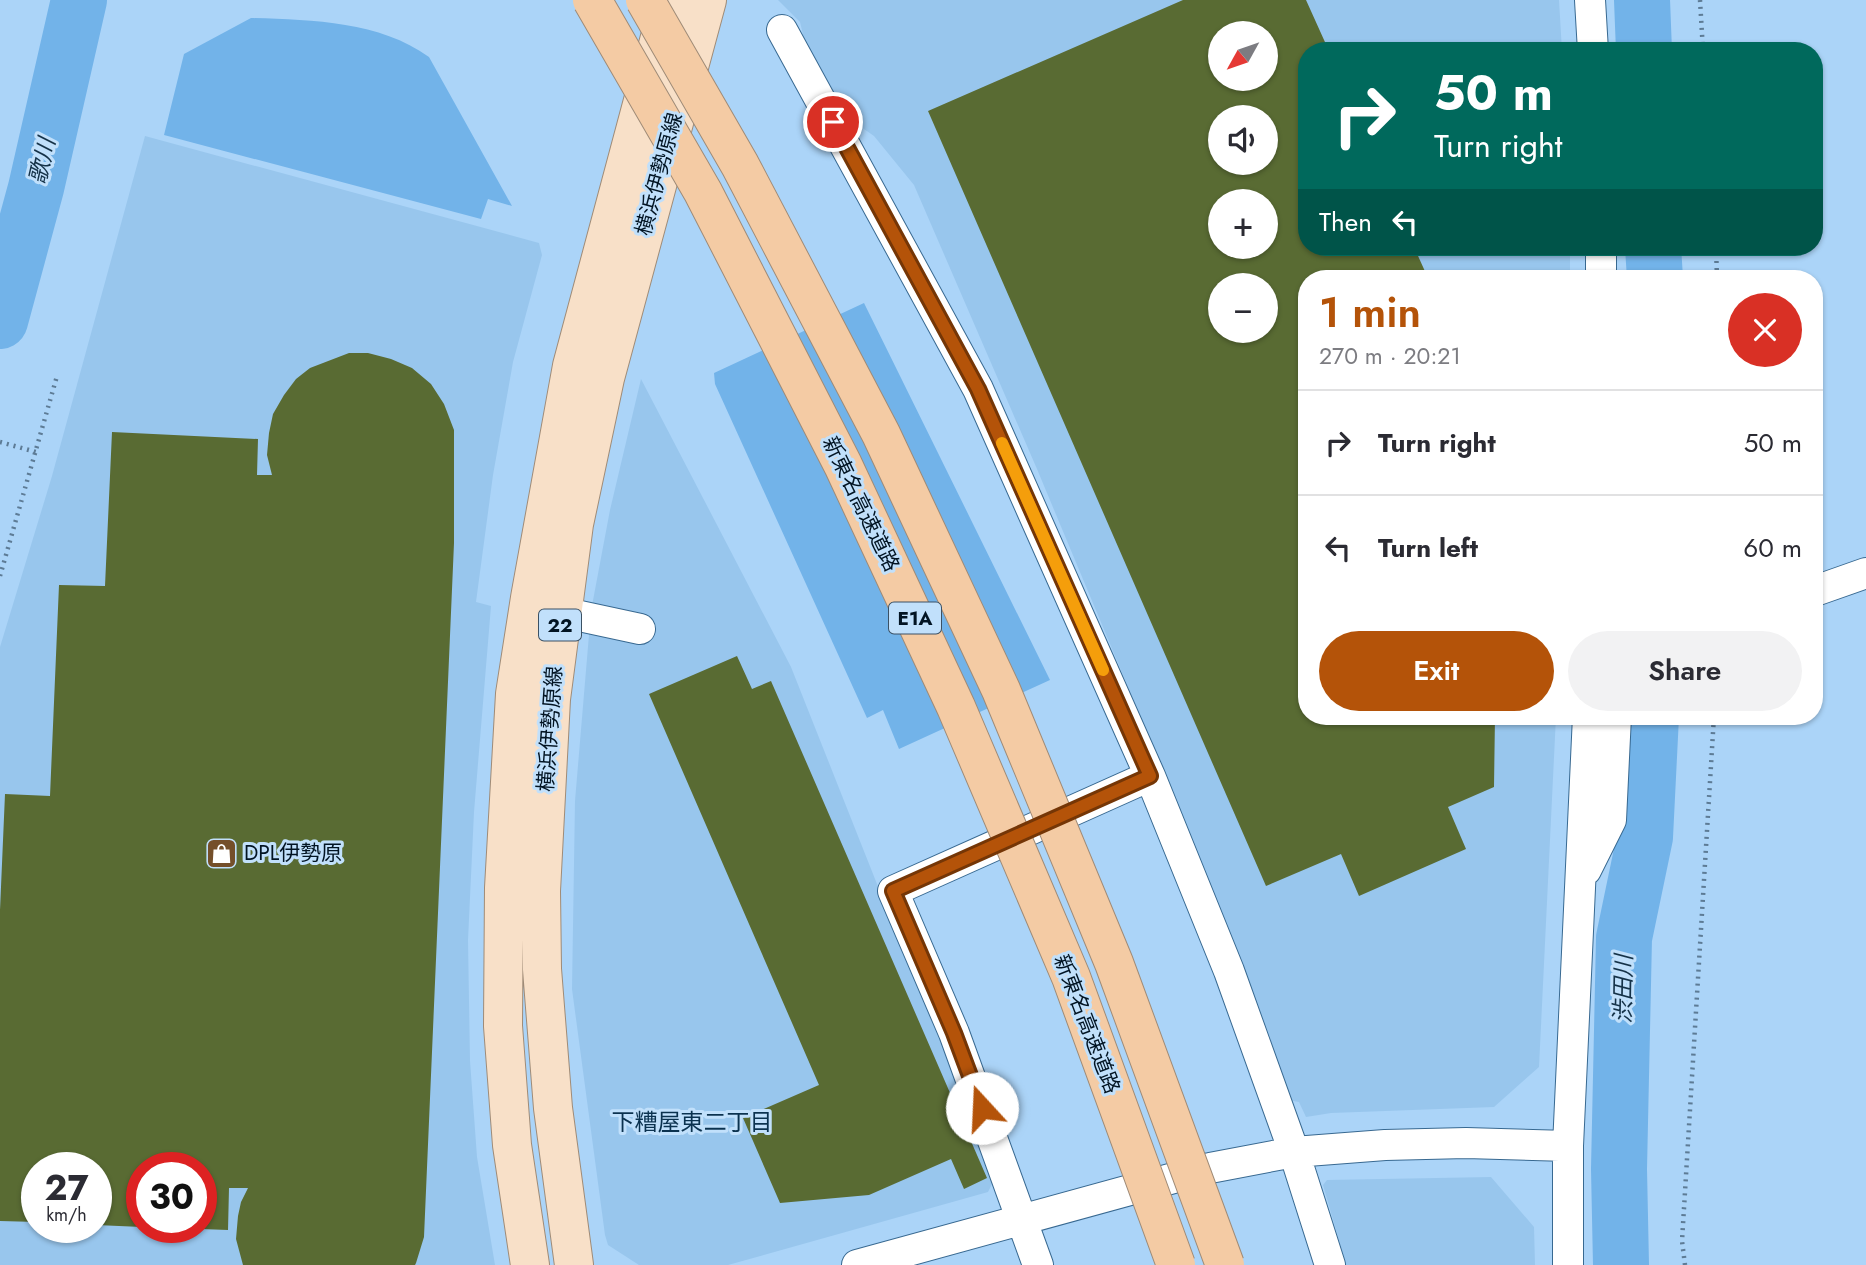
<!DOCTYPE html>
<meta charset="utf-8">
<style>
body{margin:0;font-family:Jost,"Noto Sans JP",sans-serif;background:#f2f2f3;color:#2b2b33;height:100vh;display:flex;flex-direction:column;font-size:26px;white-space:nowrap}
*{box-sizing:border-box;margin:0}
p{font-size:23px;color:#7c7c81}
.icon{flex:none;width:38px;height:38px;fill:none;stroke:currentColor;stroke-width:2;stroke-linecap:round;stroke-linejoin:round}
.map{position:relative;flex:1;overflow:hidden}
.panel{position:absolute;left:1298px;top:270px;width:525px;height:455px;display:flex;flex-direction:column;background:#fff;border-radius:28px;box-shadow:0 2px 5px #0004}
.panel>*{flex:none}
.guide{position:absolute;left:1298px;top:42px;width:525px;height:214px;border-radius:28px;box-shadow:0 2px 5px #0004;background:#00695c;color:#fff;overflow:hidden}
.needle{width:46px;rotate:230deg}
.tools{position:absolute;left:1208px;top:21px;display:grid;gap:14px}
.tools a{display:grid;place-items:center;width:70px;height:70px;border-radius:50%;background:#fff;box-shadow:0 2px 5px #0004;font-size:35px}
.speed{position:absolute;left:21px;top:1152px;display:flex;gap:14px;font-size:35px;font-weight:700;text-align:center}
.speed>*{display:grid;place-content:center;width:91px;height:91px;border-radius:50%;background:#fff;box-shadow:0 2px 5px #0004;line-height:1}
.speed small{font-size:18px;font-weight:400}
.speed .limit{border:10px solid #d22;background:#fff;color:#111}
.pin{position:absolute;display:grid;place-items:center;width:60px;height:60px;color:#fff;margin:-30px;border:4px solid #fff;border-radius:50%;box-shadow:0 2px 7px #0007}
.me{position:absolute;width:77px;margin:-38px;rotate:340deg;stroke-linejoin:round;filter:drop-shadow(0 0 5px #0008)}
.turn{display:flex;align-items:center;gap:24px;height:147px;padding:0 21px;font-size:32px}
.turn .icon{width:91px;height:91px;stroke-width:2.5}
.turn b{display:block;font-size:49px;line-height:60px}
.then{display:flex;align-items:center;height:66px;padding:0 21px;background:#0003;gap:14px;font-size:26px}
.round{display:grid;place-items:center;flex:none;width:74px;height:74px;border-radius:37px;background:#f2f2f3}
.summary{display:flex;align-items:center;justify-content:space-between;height:119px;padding:0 21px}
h1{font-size:42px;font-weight:600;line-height:52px;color:#b45309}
.cta{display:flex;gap:14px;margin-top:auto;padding:14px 21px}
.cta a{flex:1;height:80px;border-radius:42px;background:#b45309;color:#fff;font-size:28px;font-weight:600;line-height:80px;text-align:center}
.cta a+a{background:#f2f2f3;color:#2b2b33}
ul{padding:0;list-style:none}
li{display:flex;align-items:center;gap:21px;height:105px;padding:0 21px;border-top:2px solid #e1e1e2}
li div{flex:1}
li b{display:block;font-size:26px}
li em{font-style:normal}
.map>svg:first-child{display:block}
.built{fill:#98c6ed;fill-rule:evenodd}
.water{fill:#72b3e9}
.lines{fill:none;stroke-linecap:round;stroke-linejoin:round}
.river{stroke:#72b3e9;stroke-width:56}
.building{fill:#596b33;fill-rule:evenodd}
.minor-casing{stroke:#386991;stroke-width:32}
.major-casing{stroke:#9f8b77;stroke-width:40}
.path{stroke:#5d7b95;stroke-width:4.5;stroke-dasharray:2 5;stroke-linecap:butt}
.minor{stroke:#fff;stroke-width:30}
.major{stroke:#f8e0c8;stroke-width:38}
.highway-bridge-casing{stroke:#9f8b77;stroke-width:40;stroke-linecap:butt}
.highway-bridge{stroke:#f4cba4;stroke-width:38}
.route-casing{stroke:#753606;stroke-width:18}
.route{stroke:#b45309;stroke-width:12}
.slow{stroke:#f59e0b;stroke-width:12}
.labels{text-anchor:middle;stroke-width:6;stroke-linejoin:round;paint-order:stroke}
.shield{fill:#c1e0fb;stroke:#3b5164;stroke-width:2}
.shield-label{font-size:19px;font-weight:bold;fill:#021423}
.street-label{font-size:21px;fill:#021423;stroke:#c1e0fb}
.poi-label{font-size:21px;fill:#021423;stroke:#c1e0fb;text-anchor:start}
.water-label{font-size:23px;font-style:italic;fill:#153248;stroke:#c1e0fb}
.neighbourhood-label{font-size:23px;fill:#0b324f;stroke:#c1e0fb}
</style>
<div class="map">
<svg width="1866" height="1265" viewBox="0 0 1866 1265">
<rect width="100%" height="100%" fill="#abd4f8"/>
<path class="built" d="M778,0H1559L1562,51H1307V247H1570V278H1307V716H1556L1539,1067L1494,1107L1331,1113L1306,1117L1299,1102L1288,1100L1163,771L1037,469L914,185L874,136L848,118L807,51L800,22ZM1220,33H1265V79H1220ZM1220,117H1265V163H1220ZM1220,201H1265V247H1220ZM1220,285H1265V331H1220Z
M145,136L539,243L542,255L513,362L493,475L476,602L491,606L474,812L468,940L470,1061L477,1157L495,1265H0V647L52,476ZM37,1167H96V1227H37ZM142,1167H201V1227H142Z
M641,379L791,667L877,884L942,1036L995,1178L988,1192L728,1265H639L608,1245L605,1235L572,989L575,801L591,611L610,510Z
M1491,1177L1534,1227L1535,1265H1346L1323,1185L1327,1180Z"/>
<path class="water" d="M251,18C311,20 379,21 429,57L512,206L488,199L481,219L164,135L184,54Z
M864,303L1050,680L899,749L883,710L867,718L715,384L714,373Z"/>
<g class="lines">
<path class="river" d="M1642,0L1644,51
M1653,247L1655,278
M0,321L36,188L79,0
M1621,1265L1619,1169L1624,938L1645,837L1651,716"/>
</g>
<path class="building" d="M1183,0H1306L1329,51H1307V247H1414L1428,278H1307V716H1495L1494,787L1448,807L1466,849L1359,896L1341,854L1266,886L928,111ZM1220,33H1265V79H1220ZM1220,117H1265V163H1220ZM1220,201H1265V247H1220ZM1220,285H1265V331H1220Z
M349,353H368L391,359L412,368L431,384L444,404L454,430V543L424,1237L416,1263L415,1265H243L236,1239L238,1216L241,1202L248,1188H229L228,1230L201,1229V1167H142V1227L96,1225V1167H37V1222L0,1221V910L5,794L50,796L59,585L105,586L112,432L258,439L257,475H272L267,455L269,433L273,414L284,395L296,379L310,368Z
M737,656L752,689L771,681L987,1178L964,1189L951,1159L869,1195L780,1203L743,1118L819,1085L649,694Z"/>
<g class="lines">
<defs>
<path id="minor" d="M1590,0L1593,51
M782,30L978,389L1150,776L1229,971L1294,1152L1330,1265
M1601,278V247
M1815,591L1866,573
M561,612L640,629
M1586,870L1611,820L1616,716
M857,1265L1210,1168L1294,1152L1385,1145L1466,1143L1568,1146
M1038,1265L954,1033L893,891L1150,776
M1568,1265V1146L1588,716"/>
<path id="major" d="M530,1265L512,1145L503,1026L504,888L515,694L530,598L572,366L670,0
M574,1265L553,1108L542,969L541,891L551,699L574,524L605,378L707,0"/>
</defs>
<use href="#minor" class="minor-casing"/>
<use href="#major" class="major-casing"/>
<path class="path" d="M1700,0L1703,51
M1716,247L1717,278
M0,442L36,452
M0,576L57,376
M1685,1265L1682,1241L1714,716"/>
<use href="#minor" class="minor"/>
<use href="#major" class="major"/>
<defs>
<path id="highway-bridge" d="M592,0L703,192L843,465L956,707L1071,977L1176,1265
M645,0L740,165L881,434L1001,690L1114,963L1225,1265"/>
</defs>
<use href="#highway-bridge" class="highway-bridge-casing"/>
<use href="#highway-bridge" class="highway-bridge"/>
</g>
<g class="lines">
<defs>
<path id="route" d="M833,122L978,389L1150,776L893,891L954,1033L982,1108"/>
</defs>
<use href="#route" class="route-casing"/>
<use href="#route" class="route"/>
<path class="slow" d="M1002,443L1103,670"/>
</g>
<defs>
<symbol id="shop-square" viewBox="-11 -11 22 22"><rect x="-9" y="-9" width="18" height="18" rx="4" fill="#744f2a" stroke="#c1e0fb"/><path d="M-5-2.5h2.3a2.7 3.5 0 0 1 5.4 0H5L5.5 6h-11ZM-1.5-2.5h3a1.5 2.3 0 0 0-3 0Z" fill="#fff"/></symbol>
</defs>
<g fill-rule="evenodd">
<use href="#shop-square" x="204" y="836" width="35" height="35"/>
</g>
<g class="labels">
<g class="shield">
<rect x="889" y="602.5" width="52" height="31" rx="5"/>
<rect x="539" y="609.5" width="42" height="31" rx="5"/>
</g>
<g class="shield-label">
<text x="915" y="625">E1A</text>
<text x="560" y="632">22</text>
</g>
<g class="street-label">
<text transform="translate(659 174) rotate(-75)" y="7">横浜伊勢原線</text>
<text transform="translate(861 504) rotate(64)" y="7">新東名高速道路</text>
<text transform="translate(550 729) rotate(-86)" y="7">横浜伊勢原線</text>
<text transform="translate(1087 1024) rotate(69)" y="7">新東名高速道路</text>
</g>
<g class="poi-label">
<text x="244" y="860">DPL伊勢原</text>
</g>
<g class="water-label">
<text transform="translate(42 161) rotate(-77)" y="8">歌川</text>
<text transform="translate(1623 989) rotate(-89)" y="8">渋田川</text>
</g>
<g class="neighbourhood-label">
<text x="692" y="1130">下糟屋東二丁目</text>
</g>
</g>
</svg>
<div class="tools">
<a><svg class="needle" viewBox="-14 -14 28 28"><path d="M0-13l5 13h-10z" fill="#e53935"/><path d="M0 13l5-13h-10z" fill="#7c7c81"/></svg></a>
<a><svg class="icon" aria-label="sound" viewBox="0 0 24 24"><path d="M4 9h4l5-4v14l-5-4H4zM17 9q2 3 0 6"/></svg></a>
<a>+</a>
<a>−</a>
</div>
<div class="speed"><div>27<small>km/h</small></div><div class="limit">30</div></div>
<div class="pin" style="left:833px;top:122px;background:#d93025"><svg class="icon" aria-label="arrive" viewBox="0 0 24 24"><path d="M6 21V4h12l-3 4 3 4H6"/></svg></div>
<svg class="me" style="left:982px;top:1108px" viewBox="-20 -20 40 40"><circle r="19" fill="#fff"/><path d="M0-13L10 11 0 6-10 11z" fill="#b45309"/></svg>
<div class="guide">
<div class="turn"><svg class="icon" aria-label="right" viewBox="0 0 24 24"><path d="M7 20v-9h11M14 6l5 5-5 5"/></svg><div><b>50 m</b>Turn right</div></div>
<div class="then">Then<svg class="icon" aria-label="left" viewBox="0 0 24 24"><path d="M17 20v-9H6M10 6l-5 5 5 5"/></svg></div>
</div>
<section class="panel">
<div class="summary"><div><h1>1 min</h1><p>270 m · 20:21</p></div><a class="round" style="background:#d93025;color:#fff"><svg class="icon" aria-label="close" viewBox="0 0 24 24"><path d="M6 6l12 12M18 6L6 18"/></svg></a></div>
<ul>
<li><svg class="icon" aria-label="right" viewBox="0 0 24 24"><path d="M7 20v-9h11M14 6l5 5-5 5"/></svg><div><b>Turn right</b></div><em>50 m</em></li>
<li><svg class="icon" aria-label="left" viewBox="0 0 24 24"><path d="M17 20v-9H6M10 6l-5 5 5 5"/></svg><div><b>Turn left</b></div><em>60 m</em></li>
</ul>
<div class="cta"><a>Exit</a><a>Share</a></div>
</section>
</div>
